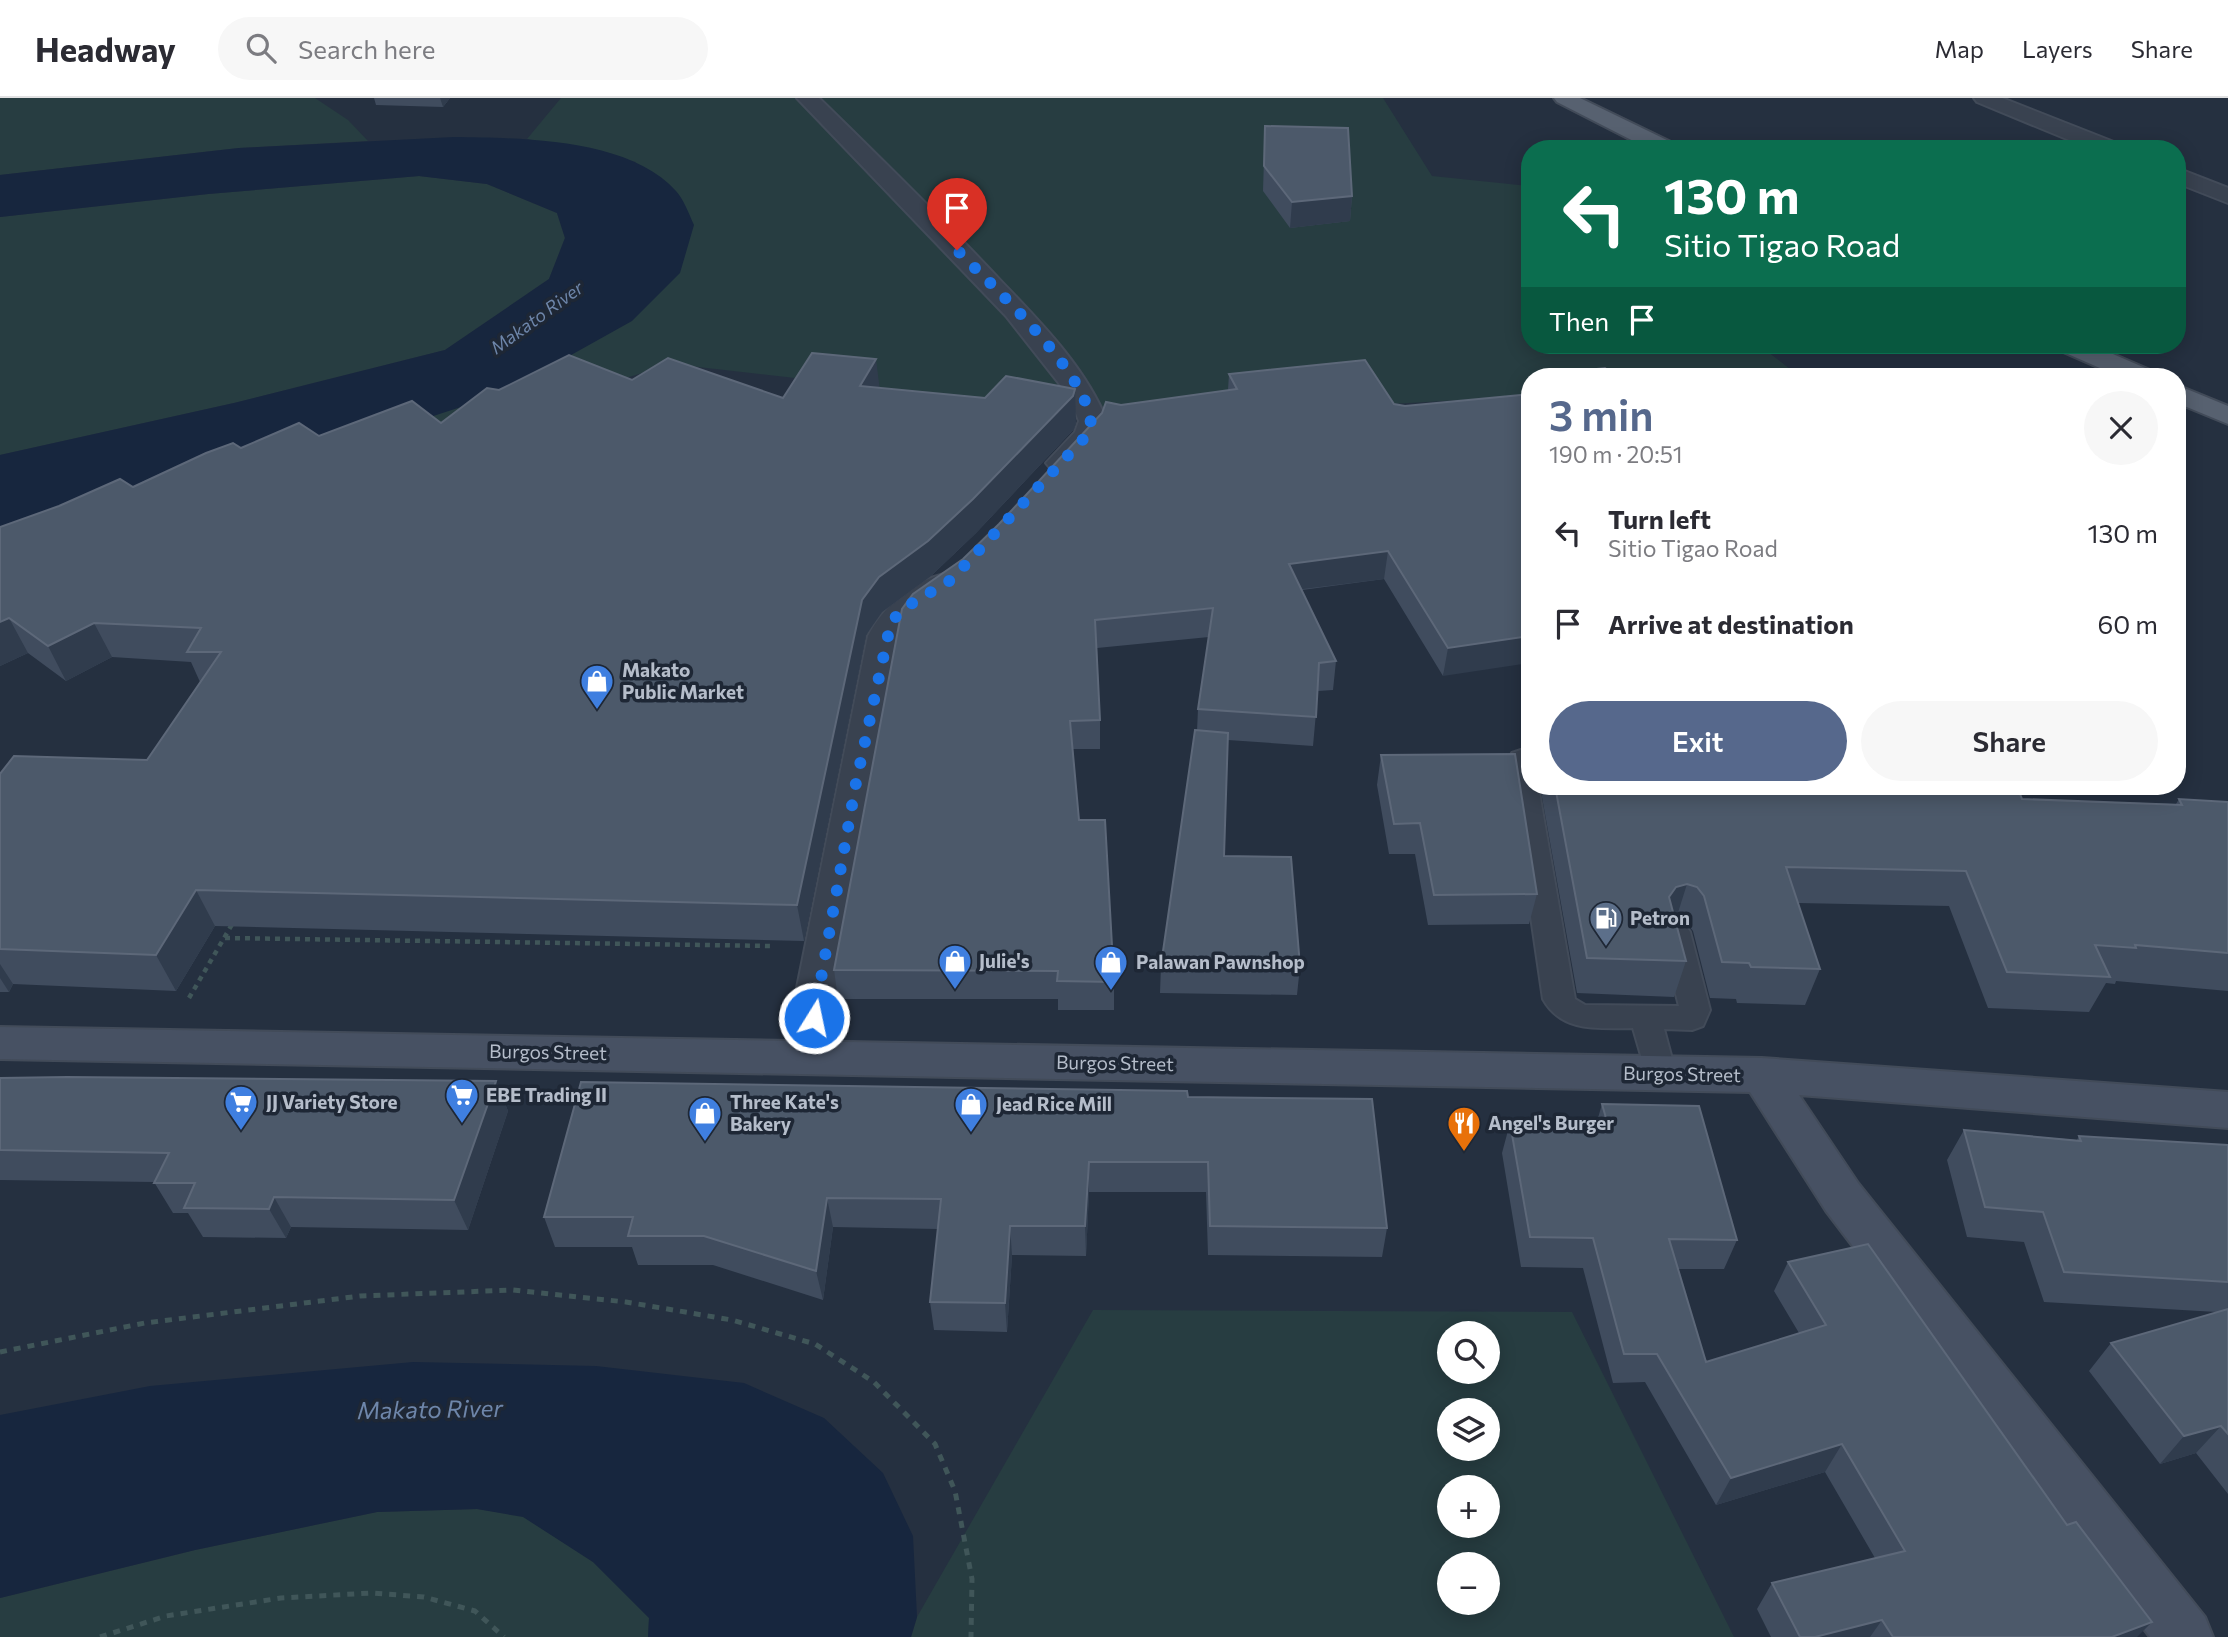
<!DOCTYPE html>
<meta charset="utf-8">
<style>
body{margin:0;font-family:Commissioner,sans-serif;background:#f7f7f7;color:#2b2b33;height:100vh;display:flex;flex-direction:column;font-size:26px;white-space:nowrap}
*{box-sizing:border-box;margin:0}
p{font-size:23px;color:#7c7c81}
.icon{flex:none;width:38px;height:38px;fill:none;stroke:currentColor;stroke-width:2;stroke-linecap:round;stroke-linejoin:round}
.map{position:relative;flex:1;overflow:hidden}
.details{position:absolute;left:1521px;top:270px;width:665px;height:427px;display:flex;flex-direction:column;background:#fff;border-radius:28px;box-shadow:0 4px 18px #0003}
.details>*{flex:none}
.top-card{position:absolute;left:1521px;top:42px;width:665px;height:214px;border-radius:28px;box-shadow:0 4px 18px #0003;background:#0b6e4f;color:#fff;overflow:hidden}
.controls{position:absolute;left:1437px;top:1223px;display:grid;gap:14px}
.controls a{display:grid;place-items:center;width:63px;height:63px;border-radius:50%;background:#fff;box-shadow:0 4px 18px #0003;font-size:35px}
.pin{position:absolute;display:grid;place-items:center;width:60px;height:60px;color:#fff;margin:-72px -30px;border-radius:50% 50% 50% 0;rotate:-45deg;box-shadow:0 0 7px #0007}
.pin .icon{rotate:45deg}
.me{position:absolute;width:77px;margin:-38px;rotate:10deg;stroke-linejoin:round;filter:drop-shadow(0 0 5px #0008)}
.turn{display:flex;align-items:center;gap:24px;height:147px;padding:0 28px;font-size:32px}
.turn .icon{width:91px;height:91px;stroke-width:2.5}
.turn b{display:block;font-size:49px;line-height:60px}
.then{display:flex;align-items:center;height:66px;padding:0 28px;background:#0003;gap:14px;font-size:26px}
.round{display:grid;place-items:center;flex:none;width:74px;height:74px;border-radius:37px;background:#f7f7f7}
.headline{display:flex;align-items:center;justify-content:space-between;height:119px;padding:0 28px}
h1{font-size:42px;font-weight:600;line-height:52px;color:#56688c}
.cta{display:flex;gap:14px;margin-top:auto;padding:14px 28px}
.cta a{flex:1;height:80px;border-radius:42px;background:#56688c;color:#fff;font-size:28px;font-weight:600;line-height:80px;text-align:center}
.cta a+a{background:#f7f7f7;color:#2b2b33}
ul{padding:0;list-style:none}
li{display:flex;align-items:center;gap:21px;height:91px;padding:0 28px}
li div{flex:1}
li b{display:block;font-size:26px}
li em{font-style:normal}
header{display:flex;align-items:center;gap:42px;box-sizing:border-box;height:98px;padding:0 35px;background:#fff;border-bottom:2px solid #e1e1e2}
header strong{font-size:33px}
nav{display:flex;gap:38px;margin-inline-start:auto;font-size:24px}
.search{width:490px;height:63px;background:#f7f7f7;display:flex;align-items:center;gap:18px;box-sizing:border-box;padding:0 24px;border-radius:38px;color:#7c7c81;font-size:26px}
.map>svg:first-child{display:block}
.green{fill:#273d41;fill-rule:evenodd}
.water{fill:#17263e}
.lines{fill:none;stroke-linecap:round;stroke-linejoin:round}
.lane-casing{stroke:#424b59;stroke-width:4}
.street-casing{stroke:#424b59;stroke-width:4}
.secondary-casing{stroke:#424b59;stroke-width:4}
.primary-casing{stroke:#424b59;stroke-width:4}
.path-far1{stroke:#405659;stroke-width:4.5;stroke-dasharray:5 5;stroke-linecap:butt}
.path{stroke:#405659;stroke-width:5;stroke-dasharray:7 7;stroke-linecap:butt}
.lane{fill:#394250;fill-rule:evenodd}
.street{fill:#394250;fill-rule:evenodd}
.secondary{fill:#475163;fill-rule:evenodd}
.primary{fill:#576170;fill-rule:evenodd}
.wall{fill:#404c5e}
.shaded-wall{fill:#303c4d}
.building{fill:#4c596a;stroke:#5d6879;stroke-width:2}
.route{stroke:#1a73e8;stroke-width:12;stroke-dasharray:0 21.6}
.labels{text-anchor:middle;stroke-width:7;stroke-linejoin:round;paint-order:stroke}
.far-water-label{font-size:18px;font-style:italic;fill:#6e86aa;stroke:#1e2735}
.poi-label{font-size:19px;font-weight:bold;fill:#b5bdca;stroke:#1e2735;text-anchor:start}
.street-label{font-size:19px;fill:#b5bdca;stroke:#1e2735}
.near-water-label{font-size:24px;font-style:italic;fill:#6e86aa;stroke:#1e2735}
</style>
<header>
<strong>Headway</strong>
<div class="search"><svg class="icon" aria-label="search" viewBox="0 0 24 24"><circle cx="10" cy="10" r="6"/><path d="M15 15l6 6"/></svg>Search here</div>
<nav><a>Map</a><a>Layers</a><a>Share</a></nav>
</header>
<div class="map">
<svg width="2228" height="1539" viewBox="0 0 2228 1539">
<rect width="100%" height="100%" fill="#253040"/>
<path class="green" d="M0,0H315L348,22L368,43L239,50L0,77Z
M561,0H1383L1432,78L1529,88L1530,247H1759L1799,278H1530L1529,298L1147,320L672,266L556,301L0,433L467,307L636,64L527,41Z
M419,78L487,86L557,115L565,140L549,181L445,252L234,305L0,357V119L208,96Z
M1093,1212L1572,1214L1734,1539H911L917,1519ZM1449,1236H1488V1274H1449ZM1449,1312H1488V1351H1449ZM1449,1390H1488V1428H1449ZM1449,1466H1488V1505H1449Z
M477,1411L523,1418L593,1464L649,1520L648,1539H0V1500L195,1452L377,1414Z"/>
<path class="water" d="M454,39C520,40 629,40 676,93C684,102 689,116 694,127L680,175L632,223L546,271L467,307L360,342L0,433V357L234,305L445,252L549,181L565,140L557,115L487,86L419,78L208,96L0,119V77L239,50Z
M413,1264L596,1268L744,1285L824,1320L883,1375L913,1438L917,1519L911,1539H648L649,1520L593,1464L523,1419L477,1411L377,1414L195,1452L0,1500V1317L150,1288Z"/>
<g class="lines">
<defs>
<path id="lane" d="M1521,652L1530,655V688H1538L1575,901L1585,907L1679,908L1660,834L1665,827L1675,824L1685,827L1690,834L1710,912L1703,928L1692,932L1664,931L1676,976L1671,985L1660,988L1649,985L1633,930C1598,930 1562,935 1543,901L1508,661L1512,655Z"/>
<path id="street" d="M797,0H819C880,60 942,120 1001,183C1041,225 1085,269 1107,323C1102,347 1075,377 1051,371L1046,365L1075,334L1079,323L1069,298L1006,218Z
M1974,0H2002L2119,46L2122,51H2091L1977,4Z
M2177,70L2228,90V105L2177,85Z
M944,476L955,479L960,486L955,493L921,514L902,538L825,959L819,971L804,976L789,971L783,959L868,538C884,508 911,484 944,476Z"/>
<path id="secondary" d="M0,929L1762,960L2228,994V1030L1799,997L1858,1085L2205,1519L2213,1539H2150L1826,1113L1750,994L0,961Z"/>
<path id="primary" d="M1554,0H1580L1675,46L1678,51H1649L1557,4Z
M2057,247H2092L2150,272L2154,278H2118L2061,253Z
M2177,287L2228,308V326L2177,305Z"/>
</defs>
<use href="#lane" class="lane-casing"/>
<use href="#street" class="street-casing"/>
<use href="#secondary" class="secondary-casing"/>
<use href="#primary" class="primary-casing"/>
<path class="path-far1" d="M225,840L773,848
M189,900L234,823"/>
<path class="path" d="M0,1254L145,1225L360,1198L513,1192L626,1204L732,1222L815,1246L874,1284L935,1346L955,1393L972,1481L971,1539
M100,1539L166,1518L281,1500L372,1495L424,1499L475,1513L504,1539"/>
<use href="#lane" class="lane"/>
<use href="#street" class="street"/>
<use href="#secondary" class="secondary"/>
<use href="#primary" class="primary"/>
</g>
<path class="wall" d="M374,0H450L443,9L376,7Z
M1265,28L1352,98L1350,123L1290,130L1263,93Z
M1229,276L1405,308L1530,296L1443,578L1384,481L1302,492L1336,563L1333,592L1318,593L1313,648L1228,642L1224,758L1300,868L1297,897L1160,895L1161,867L1197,633L1198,611L1209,539L1097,550L1100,622V651H1073L1079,722L1114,884V912H1058V901H838L834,872L963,461L1121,307L1228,292Z
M632,282L783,300L879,290L1076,324L1074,331L976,435L931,478L882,514L866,537L804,843L215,828L176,893L13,886L9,894H0V676L147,662L200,584L191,564L112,559L66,583L28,555L0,568V429L133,389L241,350L319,338L441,325L499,292Z
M1381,657L1537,796L1529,826L1428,827L1415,756H1389L1377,687Z
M1540,688H2017L2022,701L2176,706L2179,701L2228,704V893L2116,883L2115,886L2106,885L2089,914L1988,910L1949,808L1798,805L1820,871L1805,907L1737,905L1736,901L1710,900L1693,833L1686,824L1676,821L1675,822L1686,863L1674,899L1577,895Z
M0,980L496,983L508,1013L468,1132L291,1129L286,1140L203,1139L188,1115H173L154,1084L0,1082Z
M1188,999L1387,1130L1382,1159L1208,1157L1206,1094H1089L1086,1158L1012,1157L1007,1234L934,1232L930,1204L938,1131L833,1129L823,1202L713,1167H638L632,1149H555L544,1119Z
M1602,1006L1737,1142L1724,1171H1678L1706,1264L1799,1235L1774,1193L1788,1164L2137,1539H1771L1757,1511L1772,1485L1875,1460L1825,1374L1716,1407L1645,1284L1613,1285L1583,1170L1521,1169L1502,1055L1510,1025L1596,1027Z
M1964,1032L2077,1042L2079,1038L2228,1047V1396L2196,1355L2160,1366L2089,1273L2111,1245L2217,1214L2044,1204L2024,1144L1967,1139L1947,1062Z"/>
<path class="shaded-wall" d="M440,0H450L443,9Z
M1352,98L1350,123L1290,130L1292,104Z
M876,261L880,293L860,288Z
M1075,291L1076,324L1074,331L976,435L931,478L882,514L866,537L804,843L797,807L862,502L879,479Z
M1388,453L1384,481L1287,493L1289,466Z
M9,520L28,555L0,568V524Z
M94,525L112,559L66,583L48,548Z
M1530,538V565L1443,578L1448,550Z
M1687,786L1676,821L1664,824L1669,799L1676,789Z
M196,792L215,828L176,893L156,857Z
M0,866L13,886L9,894L0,880Z
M496,983L508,1013L468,1132L454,1102Z
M1089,1064V1094L1086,1158L1085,1128Z
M274,1099L291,1129L286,1140L269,1111Z
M827,1100L833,1129L823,1202L816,1173Z
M1010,1128L1012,1157L1007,1234L1005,1205Z
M2221,1328L2196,1355L2160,1366L2184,1338Z
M1842,1346L1825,1374L1716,1407L1731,1380Z
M1882,1522L1870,1539H1815Z
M2152,1524L2137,1539H2112Z"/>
<path class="building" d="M1265,28L1348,30L1352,98L1292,104L1264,68Z
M812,255L876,261L860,288L985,300L1006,278L1075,291L1073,298L973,401L928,443L879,479L862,502L797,807L196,792L156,857L0,851V676L14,658L147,662L221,554H187L201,530L94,525L48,548L9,520L0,524V429L59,408L120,381L133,389L206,355L233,345L241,350L299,325L319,338L412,303L441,325L487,290L499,292L569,257L632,282L668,260L783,300Z
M1365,262L1394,306L1405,308L1530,296V538L1448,550L1388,453L1289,466L1336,563L1319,565L1316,619L1198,611L1213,510L1095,522L1100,622L1070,623L1079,722H1105L1114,884L1057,883L1058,873L834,872L902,511L913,496L963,461L999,426L1102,315L1106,304L1121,307L1237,291L1229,276Z
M1605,270L1614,278H1544L1543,277Z
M1195,632L1228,635L1224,758L1291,759L1300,868L1161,867Z
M1515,656L1537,796L1434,797L1420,725L1394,726L1381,657Z
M1555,688H2017L2022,701L2182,707L2179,701L2228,704V855L2135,847L2136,850L2095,847L2110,879L2007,874L1966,773L1786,769L1820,871L1751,869L1749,865L1722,864L1704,798L1697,789L1687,786L1676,789L1669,799L1686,863L1587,860Z
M67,979L496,983L454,1102L274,1099L269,1111L184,1110L195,1085H154L169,1055L0,1052V980Z
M581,984L1187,993L1188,999L1372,1001L1387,1130L1210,1128L1208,1064H1089L1085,1128H1010L1005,1205L930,1204L941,1101L827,1100L816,1173L704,1138H628L633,1119H544Z
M1602,1006L1699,1008L1737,1142L1669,1141L1706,1264L1826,1227L1788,1164L1868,1146L2067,1427L2076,1424L2152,1524L2112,1539H1893L1882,1522L1815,1539H1800L1772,1485L1905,1453L1842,1346L1731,1380L1657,1256H1624L1593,1140L1530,1139L1510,1025L1608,1027Z
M1964,1032L2081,1043L2079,1038L2228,1047V1184L2064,1174L2043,1114L1985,1109Z
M2228,1211V1336L2221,1328L2184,1338L2111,1245Z"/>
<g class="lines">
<path class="route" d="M814,920L856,685L891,524L904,510L951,482L1090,334C1101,286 991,187 957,152"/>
</g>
<defs>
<symbol id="shop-pin" viewBox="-11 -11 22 30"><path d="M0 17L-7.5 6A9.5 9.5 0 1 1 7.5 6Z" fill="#3f7fe0" stroke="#1e2735"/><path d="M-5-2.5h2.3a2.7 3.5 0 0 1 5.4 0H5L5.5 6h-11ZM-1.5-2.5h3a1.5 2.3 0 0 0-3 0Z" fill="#fff"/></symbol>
<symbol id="fuel-pin" viewBox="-11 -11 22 30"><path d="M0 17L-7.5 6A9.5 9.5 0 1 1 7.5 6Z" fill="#5c6f8a" stroke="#1e2735"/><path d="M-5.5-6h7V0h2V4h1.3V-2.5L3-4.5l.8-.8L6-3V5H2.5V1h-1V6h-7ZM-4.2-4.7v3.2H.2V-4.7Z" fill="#fff"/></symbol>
<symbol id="supermarket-pin" viewBox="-11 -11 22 30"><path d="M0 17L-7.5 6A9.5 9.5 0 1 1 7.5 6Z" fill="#3f7fe0" stroke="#1e2735"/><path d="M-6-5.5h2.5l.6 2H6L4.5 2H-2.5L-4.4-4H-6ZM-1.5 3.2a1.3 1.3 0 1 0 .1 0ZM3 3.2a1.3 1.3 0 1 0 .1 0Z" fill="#fff"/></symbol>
<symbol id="restaurant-pin" viewBox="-11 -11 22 30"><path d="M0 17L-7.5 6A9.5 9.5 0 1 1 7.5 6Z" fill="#e8710a" stroke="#1e2735"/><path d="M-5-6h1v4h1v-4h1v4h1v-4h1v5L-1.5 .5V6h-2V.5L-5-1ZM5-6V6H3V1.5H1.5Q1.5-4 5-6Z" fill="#fff"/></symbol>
</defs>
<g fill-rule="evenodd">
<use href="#shop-pin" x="578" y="564" width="38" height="52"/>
<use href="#fuel-pin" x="1587" y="801" width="38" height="52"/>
<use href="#shop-pin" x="936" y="844" width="38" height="52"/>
<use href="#shop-pin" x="1092" y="845" width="38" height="52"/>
<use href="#supermarket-pin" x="443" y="978" width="38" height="52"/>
<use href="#supermarket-pin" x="222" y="985" width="38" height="52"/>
<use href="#shop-pin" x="952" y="987" width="38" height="52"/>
<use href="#shop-pin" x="686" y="996" width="38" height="52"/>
<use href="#restaurant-pin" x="1445" y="1006" width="38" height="52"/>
</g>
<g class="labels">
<g class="far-water-label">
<text transform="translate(537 220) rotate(-36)" y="6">Makato River</text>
</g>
<g class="poi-label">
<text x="622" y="579">Makato<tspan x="622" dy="22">Public Market</tspan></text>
<text x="1630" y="827">Petron</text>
<text x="979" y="870">Julie's</text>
<text x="1136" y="871">Palawan Pawnshop</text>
<text x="486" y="1004">EBE Trading II</text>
<text x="266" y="1011">JJ Variety Store</text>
<text x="730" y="1011">Three Kate's<tspan x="730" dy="22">Bakery</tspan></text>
<text x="996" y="1013">Jead Rice Mill</text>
<text x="1488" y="1032">Angel's Burger</text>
</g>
<g class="street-label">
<text transform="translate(548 954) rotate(1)" y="7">Burgos Street</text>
<text transform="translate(1115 965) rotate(1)" y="7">Burgos Street</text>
<text transform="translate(1682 976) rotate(1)" y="7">Burgos Street</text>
</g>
<g class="near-water-label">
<text transform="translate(430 1312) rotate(-1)" y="8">Makato River</text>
</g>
</g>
</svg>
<div class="controls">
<a><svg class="icon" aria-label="search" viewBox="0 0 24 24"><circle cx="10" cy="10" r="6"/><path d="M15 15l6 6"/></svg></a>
<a><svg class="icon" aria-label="layers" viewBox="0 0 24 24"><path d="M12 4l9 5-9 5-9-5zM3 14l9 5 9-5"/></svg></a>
<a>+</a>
<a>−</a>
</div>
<div class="pin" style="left:957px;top:152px;background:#d93025"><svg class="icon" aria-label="arrive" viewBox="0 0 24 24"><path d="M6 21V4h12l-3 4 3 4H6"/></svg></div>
<svg class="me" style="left:814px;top:920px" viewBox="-20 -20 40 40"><circle r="17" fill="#1a73e8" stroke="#fff" stroke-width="3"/><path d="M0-11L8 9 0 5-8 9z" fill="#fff"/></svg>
<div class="top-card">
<div class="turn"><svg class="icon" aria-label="left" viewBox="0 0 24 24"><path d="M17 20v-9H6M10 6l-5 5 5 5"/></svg><div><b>130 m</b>Sitio Tigao Road</div></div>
<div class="then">Then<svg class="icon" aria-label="arrive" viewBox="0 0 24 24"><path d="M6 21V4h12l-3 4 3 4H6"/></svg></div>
</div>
<section class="details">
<div class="headline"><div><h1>3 min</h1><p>190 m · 20:51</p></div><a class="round"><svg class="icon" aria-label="close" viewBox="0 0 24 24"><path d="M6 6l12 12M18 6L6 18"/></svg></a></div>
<ul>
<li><svg class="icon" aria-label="left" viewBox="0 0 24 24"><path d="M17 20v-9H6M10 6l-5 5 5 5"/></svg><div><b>Turn left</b><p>Sitio Tigao Road</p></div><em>130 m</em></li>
<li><svg class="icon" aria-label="arrive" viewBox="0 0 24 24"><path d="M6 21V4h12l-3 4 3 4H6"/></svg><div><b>Arrive at destination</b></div><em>60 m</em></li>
</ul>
<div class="cta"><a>Exit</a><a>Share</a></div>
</section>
</div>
